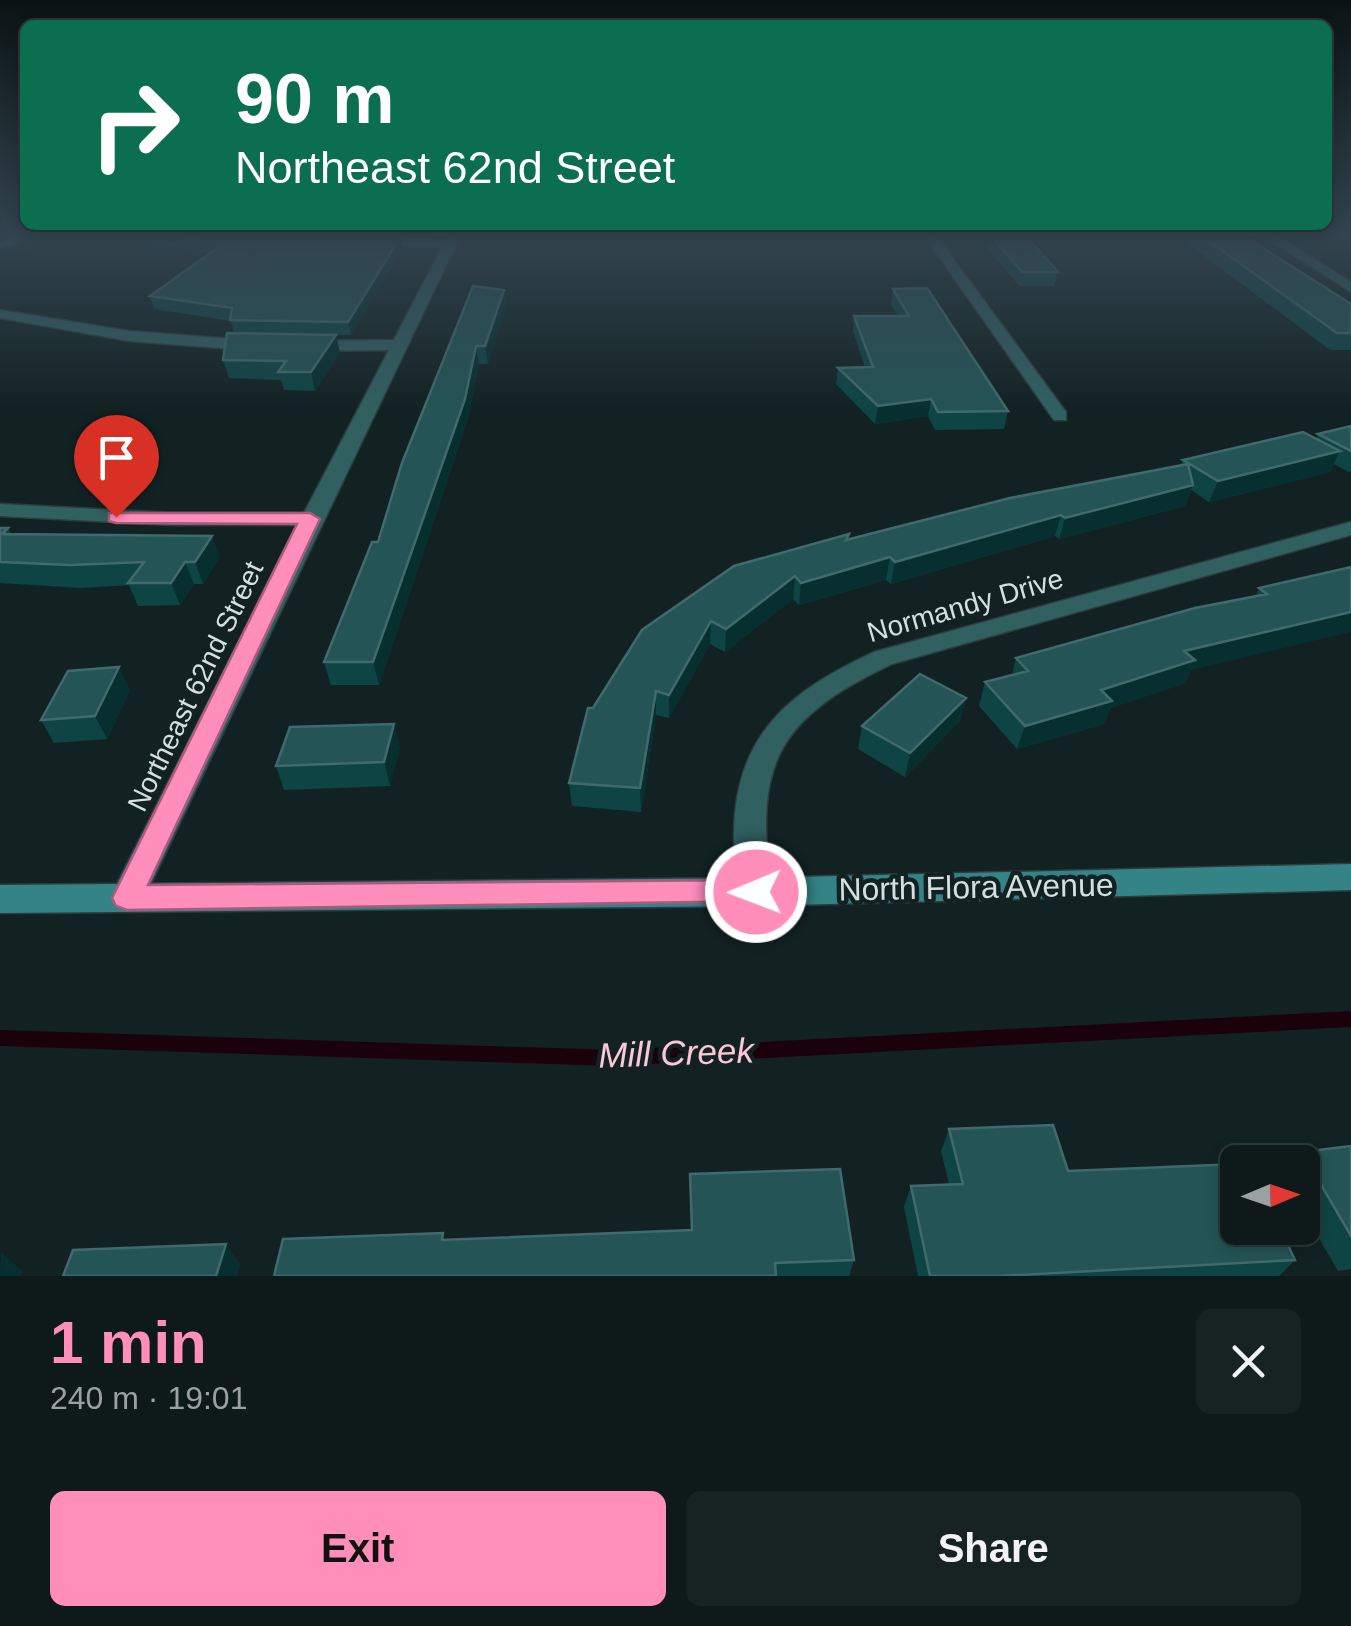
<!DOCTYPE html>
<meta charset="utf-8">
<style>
body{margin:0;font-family:Helvetica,sans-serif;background:#172323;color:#f1f3f6;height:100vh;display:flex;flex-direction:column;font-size:38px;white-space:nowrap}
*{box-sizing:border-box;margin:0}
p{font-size:32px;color:#9ba1a2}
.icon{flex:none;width:55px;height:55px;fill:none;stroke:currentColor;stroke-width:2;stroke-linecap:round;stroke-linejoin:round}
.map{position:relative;height:1276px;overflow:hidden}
.panel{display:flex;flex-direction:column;background:#0e1a1a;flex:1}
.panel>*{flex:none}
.hud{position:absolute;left:20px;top:20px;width:1312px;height:210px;border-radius:15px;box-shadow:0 5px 15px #0003,0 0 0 2px #2e3839;background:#0b6e4f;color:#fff;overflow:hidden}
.needle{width:65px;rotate:88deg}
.fabs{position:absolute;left:1220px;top:1145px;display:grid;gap:20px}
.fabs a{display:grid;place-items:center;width:100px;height:100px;border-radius:15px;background:#0e1a1a;box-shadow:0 5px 15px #0003,0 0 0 2px #2e3839;font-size:50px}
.pin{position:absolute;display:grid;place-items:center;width:85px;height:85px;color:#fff;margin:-102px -42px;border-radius:50% 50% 50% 0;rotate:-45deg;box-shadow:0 0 10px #0007}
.pin .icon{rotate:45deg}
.me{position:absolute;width:110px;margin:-55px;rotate:269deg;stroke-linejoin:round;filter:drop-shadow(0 0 8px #0008)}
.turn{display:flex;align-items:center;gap:35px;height:210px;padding:0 50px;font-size:45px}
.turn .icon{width:130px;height:130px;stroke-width:2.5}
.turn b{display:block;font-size:70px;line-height:85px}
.round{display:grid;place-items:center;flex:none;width:105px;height:105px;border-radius:15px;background:#172323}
.head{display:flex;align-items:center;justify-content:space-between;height:170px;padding:0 50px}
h1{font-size:60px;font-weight:700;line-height:75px;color:#ff8ebb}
.button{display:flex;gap:20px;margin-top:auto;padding:20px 50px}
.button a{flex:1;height:115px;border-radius:15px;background:#ff8ebb;color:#111;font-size:40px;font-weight:700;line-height:115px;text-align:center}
.button a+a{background:#172323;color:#f1f3f6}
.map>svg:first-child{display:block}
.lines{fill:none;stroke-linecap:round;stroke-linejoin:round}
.stream{stroke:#1a010b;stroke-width:16}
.street-casing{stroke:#2d3c3d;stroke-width:3}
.secondary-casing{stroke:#2d3c3d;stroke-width:3}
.street{fill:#316061;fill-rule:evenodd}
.secondary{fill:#348487;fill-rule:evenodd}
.wall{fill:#0f4445}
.shaded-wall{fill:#072f30}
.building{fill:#245455;stroke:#406a6b;stroke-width:2.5}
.route{fill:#ff8ebb;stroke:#a65c7a;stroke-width:2.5}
.labels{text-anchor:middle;stroke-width:9;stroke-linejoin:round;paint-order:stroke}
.street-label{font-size:28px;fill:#d5dfdf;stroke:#122223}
.near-street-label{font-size:32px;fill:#d5dfdf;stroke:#122223}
.near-water-label{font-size:35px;font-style:italic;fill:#fdc6d9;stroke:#122223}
</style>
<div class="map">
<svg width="1351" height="1276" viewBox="0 0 1351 1276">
<rect width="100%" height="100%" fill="#122223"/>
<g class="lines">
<path class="stream" d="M0,1038L613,1058L1351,1019"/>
<defs>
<path id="street" d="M28,234H48L0,248V240Z
M449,234H461L144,898L139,908L127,912L115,908L110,898L298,525H172L0,516V504L172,513H304L389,350L308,351L300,346L308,341L394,340L442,247L369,245L363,241L369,237L446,239Z
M923,234H935L1066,412V420H1054Z
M1260,234H1274L1351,282V292Z
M0,310L129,331L258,341L266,346L258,351L129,341L0,318Z
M1351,522V535L892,664C776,719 753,765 772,892L768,902L756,906L744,902C735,882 734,855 734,834C735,734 790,691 874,652Z"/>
<path id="secondary" d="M1351,864V890L756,906L0,913V885L756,878Z"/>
</defs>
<use href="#street" class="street-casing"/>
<use href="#secondary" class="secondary-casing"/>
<use href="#street" class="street"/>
<use href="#secondary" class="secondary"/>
</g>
<path class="wall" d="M101,234H340L403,248L351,335H336L340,353L315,391L284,390L281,380L229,378L223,360L234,333L231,321L154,309L150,296L209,253L102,236Z
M1175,234H1241L1351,304V350H1330Z
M991,236L1058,272L1054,286H1019L988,249Z
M893,289L1008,411L1004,429L935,430L928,416L875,424L836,384L838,368L865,367L853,331L854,316H898L891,304Z
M504,290L506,307L488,364H479L468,418L379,685H331L324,662L378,542Z
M1351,426V471L1349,472L1334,464L1330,472L1209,502L1191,490L1185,506L1059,539L1055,536L891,584L886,580L799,605L793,599L725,652L710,644L669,718L656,715L641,812L572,806L569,783L593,708L642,630L849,534L848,539L1181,465L1183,460L1316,439L1318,434Z
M0,528H8L11,534L212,536L219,558L203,584H194L180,605L138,606L129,585L81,588L0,583Z
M1351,567L1191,670L1185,683L1110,708L1104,724L1017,749L979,706L985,682L1012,675L1016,658L1256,596L1259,588Z
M130,690L107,739L54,743L41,720Z
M966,698L960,721L905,777L858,749L862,726Z
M400,747L390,786L284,790L276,766Z
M949,1129L1295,1260L1279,1276H918L904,1207L911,1186L949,1184L941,1151Z
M1351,1146V1269L1338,1271L1302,1209V1162H1293L1302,1152Z
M690,1174L854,1260L849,1276H274L445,1240L691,1231Z"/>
<path class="shaded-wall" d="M401,236L403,248L351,335L348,322Z
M504,290L506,307L488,364L485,346Z
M336,335L340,353L315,391L311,372Z
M476,346L479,364L468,418L379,685L373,662Z
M931,399L928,416L875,424L878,406Z
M1340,451L1330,472L1209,502L1218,481Z
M1193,485L1185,506L1059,539L1065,518Z
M1061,515L1055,536L891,584L895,562Z
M212,536L219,558L203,584L195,562Z
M890,557L886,580L799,605L801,583Z
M185,562L194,584L180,605L171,583Z
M795,576L793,599L725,652L726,629Z
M1351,612V632L1191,670L1185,683L1110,708L1104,724L1017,749L1025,726L1184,651Z
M711,621L710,644L669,718V695Z
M119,667L130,690L107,739L95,716Z
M656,691V715L641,812L640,788Z
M966,698L960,721L905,777L910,753Z
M394,724L400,747L390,786L384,762Z
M226,1244L240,1264L237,1276H216Z
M1,1252L23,1272L21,1276H0Z"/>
<path class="building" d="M158,234H340L401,236L348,322L230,320L232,308L150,296L223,244Z
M1199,234H1241L1351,304V333H1337Z
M991,236H1026L1058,272H1022Z
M473,286L504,290L485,346H476L465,399L373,662H324L372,542H378L402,463Z
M927,288L1008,411L938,412L931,399L878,406L838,368L873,367L854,316H909L893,289Z
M227,333L336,335L311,372H278L286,361L223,360Z
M1351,426V451L1318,434Z
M1303,432L1340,451L1218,481L1183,460Z
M1188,464L1193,485L1065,518L1061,515L895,562L890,557L801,583L795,576L726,629L711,621L669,695L656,691L640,788L569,783L588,708H593L642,630L734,566L849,534L846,540L1010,498Z
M0,528H8L2,534L212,536L195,562H185L171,583H128L144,562L70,565L0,562Z
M1351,567V612L1184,651L1195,660L1101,690L1112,701L1025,726L985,682L1028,671L1016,658L1195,608L1267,594L1259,588Z
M119,667L95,716L41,720L68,671Z
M920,674L966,698L910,753L862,726Z
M394,724L384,762L276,766L290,727Z
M1053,1125L1068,1171L1238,1164V1228H1280L1295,1260L1000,1276H930L911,1186L963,1184L949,1129Z
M1351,1146V1236L1302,1152Z
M840,1169L854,1260L775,1263L776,1276H274L283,1239L443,1233L442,1240L692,1230L690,1174Z
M226,1244L216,1276H63L73,1250Z"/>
<linearGradient id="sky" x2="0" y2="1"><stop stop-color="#0a1313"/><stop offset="0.57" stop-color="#334450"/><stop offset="1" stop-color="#334450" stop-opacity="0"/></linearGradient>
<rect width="1351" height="412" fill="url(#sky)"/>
<path class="route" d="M109,513H310L320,519L148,885L756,880L767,883L771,892L767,901L127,910L116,906L112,898L297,524L116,523L109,521Z"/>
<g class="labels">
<g class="street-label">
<text transform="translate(965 605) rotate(-16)" y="10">Normandy Drive</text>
<text transform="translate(195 686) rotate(-64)" y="10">Northeast 62nd Street</text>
</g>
<g class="near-street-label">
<text transform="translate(976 887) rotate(-1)" y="11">North Flora Avenue</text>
</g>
<g class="near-water-label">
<text transform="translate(676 1053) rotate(-2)" y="12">Mill Creek</text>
</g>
</g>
</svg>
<div class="fabs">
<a><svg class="needle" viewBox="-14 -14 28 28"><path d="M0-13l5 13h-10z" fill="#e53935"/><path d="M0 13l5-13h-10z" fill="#9ba1a2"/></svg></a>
</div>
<div class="pin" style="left:116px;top:517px;background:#d93025"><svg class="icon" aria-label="arrive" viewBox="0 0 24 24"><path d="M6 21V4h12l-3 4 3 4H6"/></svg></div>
<svg class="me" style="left:756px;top:892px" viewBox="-20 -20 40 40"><circle r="17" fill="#ff8ebb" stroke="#fff" stroke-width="3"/><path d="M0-11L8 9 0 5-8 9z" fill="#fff"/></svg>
<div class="hud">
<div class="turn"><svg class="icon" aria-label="right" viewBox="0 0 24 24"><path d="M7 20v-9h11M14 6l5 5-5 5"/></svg><div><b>90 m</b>Northeast 62nd Street</div></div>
</div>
</div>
<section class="panel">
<div class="head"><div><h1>1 min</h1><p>240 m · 19:01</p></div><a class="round"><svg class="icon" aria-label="close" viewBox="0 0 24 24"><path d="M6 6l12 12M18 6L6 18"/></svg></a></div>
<div class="button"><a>Exit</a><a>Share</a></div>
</section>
